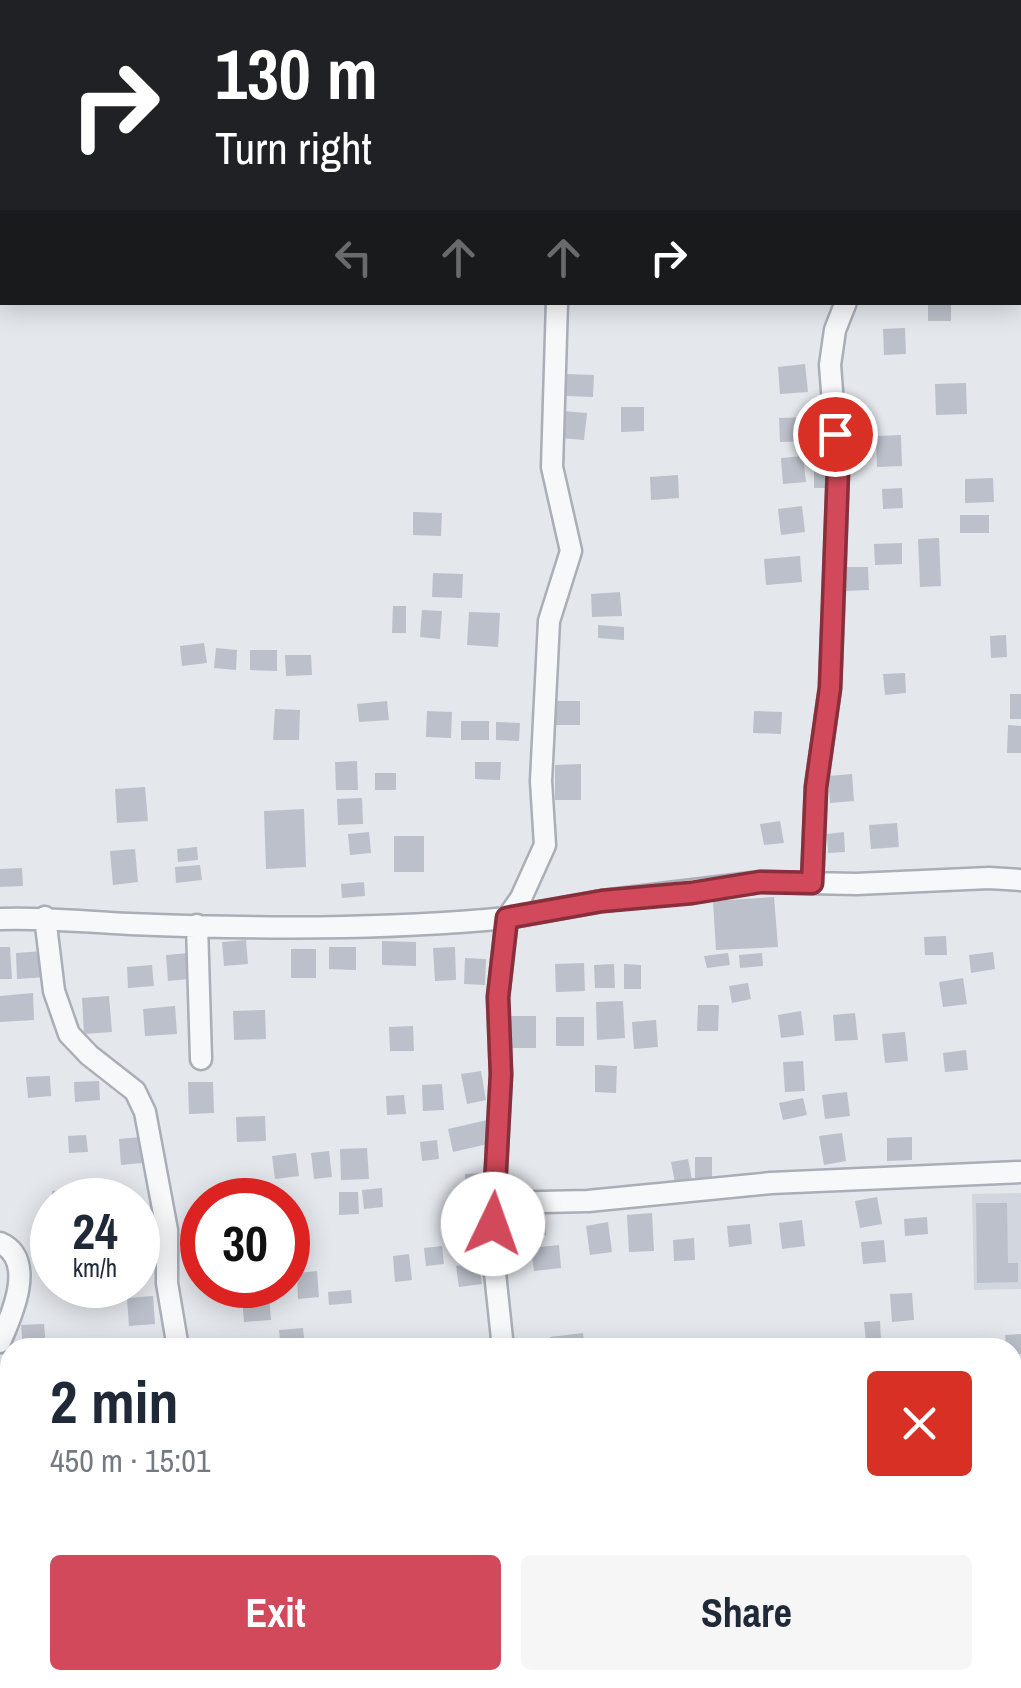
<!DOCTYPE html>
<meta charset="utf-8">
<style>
body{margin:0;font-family:"Archivo Narrow",sans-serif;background:#f6f6f7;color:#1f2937;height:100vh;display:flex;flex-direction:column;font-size:38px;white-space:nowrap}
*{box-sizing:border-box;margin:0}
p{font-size:32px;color:#747a83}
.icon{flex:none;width:55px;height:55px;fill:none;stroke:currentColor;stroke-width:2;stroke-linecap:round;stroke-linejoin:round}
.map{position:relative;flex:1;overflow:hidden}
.sheet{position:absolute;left:0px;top:1338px;width:1022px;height:352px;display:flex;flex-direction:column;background:#fff;border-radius:30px 30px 0 0;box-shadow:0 5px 25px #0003}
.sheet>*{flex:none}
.top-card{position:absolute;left:0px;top:0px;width:1022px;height:305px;box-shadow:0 5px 25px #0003;background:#202124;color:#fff;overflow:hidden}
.speed{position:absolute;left:30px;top:1178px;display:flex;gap:20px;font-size:50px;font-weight:700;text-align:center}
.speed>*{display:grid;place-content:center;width:130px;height:130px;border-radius:50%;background:#fff;box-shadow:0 5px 25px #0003;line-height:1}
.speed small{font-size:25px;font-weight:400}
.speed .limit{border:15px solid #d22;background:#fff;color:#111}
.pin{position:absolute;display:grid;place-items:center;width:85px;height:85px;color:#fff;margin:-42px;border:5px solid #fff;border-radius:50%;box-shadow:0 2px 10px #0007}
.me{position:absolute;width:110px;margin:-55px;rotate:3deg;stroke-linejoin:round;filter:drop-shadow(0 0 8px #0008)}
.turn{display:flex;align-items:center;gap:35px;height:210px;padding:0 50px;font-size:45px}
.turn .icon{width:130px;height:130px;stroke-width:2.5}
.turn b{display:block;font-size:70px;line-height:85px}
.lanes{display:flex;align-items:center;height:95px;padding:0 50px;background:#0003;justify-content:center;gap:50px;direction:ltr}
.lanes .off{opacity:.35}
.round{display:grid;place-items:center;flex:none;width:105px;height:105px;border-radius:10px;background:#f6f6f7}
.head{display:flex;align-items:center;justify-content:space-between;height:170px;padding:0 50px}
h1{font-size:60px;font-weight:700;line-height:75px}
.action{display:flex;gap:20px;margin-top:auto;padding:20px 50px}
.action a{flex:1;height:115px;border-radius:10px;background:#d1495b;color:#fff;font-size:40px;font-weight:700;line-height:115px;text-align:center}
.action a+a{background:#f6f6f7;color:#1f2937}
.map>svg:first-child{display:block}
.built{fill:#d2d6de}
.building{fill:#bbc0ca}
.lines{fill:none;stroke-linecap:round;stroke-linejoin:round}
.minor-casing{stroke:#a9aeb7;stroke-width:25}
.minor{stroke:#f7f8fa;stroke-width:20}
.route-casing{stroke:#882f3b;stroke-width:25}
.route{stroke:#d1495b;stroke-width:18}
</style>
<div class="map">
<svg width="1021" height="1688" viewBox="0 0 1021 1688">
<rect width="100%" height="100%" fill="#e4e7ec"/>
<path class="built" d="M1021,1193V1289L974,1290L972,1194Z"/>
<path class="building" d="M928,302H951V321H928Z
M905,328L906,354L884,355L883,329Z
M805,364L808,392L780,394L778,367Z
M565,374L594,375L593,397L565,396Z
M966,383L967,414L936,415L935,384Z
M621,407H644V431L621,432Z
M562,411L587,413L584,440L559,438Z
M810,417L811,441L780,442L779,418Z
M901,435L902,466L877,467L876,436Z
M814,452H832V488H814Z
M803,456L806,482L783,484L781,458Z
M678,475L679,498L651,500L650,477Z
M993,478L994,502L965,503V479Z
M902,488L903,508L883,509L882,489Z
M802,506L805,532L781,535L778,509Z
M413,512L442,513L441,536L413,535Z
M960,515H989V533H960Z
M939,538L941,586L920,587L918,539Z
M902,543V564L875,565L874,544Z
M800,556L802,582L766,585L764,559Z
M845,567H868L869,590L845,591Z
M433,573L463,574L462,598L432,597Z
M620,592L622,616L592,617L591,594Z
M393,606H406V633H392Z
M422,610L442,611L440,639L420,637Z
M469,612L500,613L498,647L467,645Z
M598,625L624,627V640L598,638Z
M1006,635L1007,657L991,658L990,636Z
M204,643L207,663L182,666L180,646Z
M216,648L237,650L236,670L214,668Z
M250,650H277V671L250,670Z
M285,655H311L312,675L286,676Z
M905,673L906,693L885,695L883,674Z
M1010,694H1021V719H1010Z
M387,701L389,720L359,722L357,704Z
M550,701H580V725H550Z
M275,709L300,710L299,740H273Z
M427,711L452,712L451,738L426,737Z
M754,711L782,712L781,734L753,733Z
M461,721H489V740H461Z
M496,722L520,723L519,741L496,740Z
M1008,725L1021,726V753H1007Z
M357,761L358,790H336L335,762Z
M475,762H501L500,780L475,779Z
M581,764V800H555V765Z
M375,773H396V790H375Z
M852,774L854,801L830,803L828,776Z
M145,787L148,821L117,823L115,789Z
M362,798L363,824L338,825L337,799Z
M304,809L306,867L266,869L264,811Z
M780,821L784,843L764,845L760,824Z
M897,823L899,847L871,849L869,825Z
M369,832L371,853L350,855L348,834Z
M844,832L845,852L828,853L827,834Z
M394,836H424V872H394Z
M197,847L198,860L178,862L177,849Z
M135,849L138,882L113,885L110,851Z
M200,865L202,880L176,883L175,867Z
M22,868L23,886L0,887V869Z
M364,882L365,896L342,898L341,884Z
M774,897L778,947L716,950L713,901Z
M946,936L947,955H925L924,937Z
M246,940L248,964L224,966L222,942Z
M382,941L416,942V966L382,965Z
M0,947H10L12,979H0Z
M329,947H356V970L329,969Z
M455,947L456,980L435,981L433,948Z
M291,949H316V978H291Z
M43,951L45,977L17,979L16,953Z
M993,952L995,969L971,973L969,955Z
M188,953L190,979L168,981L166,955Z
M728,953L730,965L707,968L704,956Z
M762,953L763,966L740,968L739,955Z
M465,958L486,959L485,985L464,984Z
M584,963L585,991L556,992L555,964Z
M614,964L615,988H595L594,965Z
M624,964L641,965V989H624Z
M152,965L154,986L128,988L127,967Z
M963,978L967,1004L943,1007L939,982Z
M748,983L751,999L732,1003L729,986Z
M33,993L34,1020L0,1022V996Z
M109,996L112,1032L84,1034L82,998Z
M623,1001L625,1038L597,1040L596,1002Z
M698,1005H719L718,1031H697Z
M175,1006L177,1034L145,1036L143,1009Z
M265,1010L266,1039L234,1040L233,1011Z
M801,1011L804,1035L781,1038L778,1015Z
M855,1013L858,1040L835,1041L833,1015Z
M505,1016H536V1048H505Z
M556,1017H584V1046H556Z
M656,1020L658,1047L634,1049L632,1022Z
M413,1026L414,1051H390L389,1027Z
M905,1032L908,1061L885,1063L882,1034Z
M966,1050L968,1070L945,1072L943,1053Z
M803,1061L805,1091L785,1092L783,1062Z
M595,1065L617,1066L616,1093L595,1092Z
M481,1071L486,1100L467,1104L461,1074Z
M50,1076L51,1096L28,1098L26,1077Z
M99,1081L100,1100L75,1102L74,1082Z
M188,1082H213L214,1113L189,1114Z
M442,1084L444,1110L423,1111L422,1085Z
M847,1092L850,1116L825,1119L822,1095Z
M404,1095L406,1114L387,1115L386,1096Z
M803,1098L807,1115L783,1120L779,1103Z
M265,1116L266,1141L237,1142L236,1117Z
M487,1120L492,1143L453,1152L448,1129Z
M842,1133L846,1161L824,1165L819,1136Z
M86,1135L88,1152L69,1153L68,1136Z
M140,1137L142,1163L121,1165L119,1139Z
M912,1137V1160L887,1161V1138Z
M437,1140L439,1159L422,1161L420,1142Z
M367,1148L369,1179L341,1180L340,1149Z
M329,1151L332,1177L314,1179L311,1153Z
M296,1153L299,1176L275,1179L272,1156Z
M695,1157H712V1180H695Z
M688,1159L692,1180L675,1183L671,1162Z
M482,1173L483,1195L466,1196L465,1174Z
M382,1188L383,1207L364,1209L362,1190Z
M80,1189L81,1200H52V1191Z
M339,1192H358L359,1214L339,1215Z
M877,1197L882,1224L860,1228L855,1201Z
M976,1203H1007L1008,1263H1018V1282L977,1283Z
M544,1211L546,1235L522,1238L520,1213Z
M652,1213L654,1251L629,1252L627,1215Z
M927,1217L928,1234L905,1236L904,1219Z
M802,1220L805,1246L782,1249L779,1223Z
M608,1222L612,1252L590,1255L586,1226Z
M750,1224L752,1244L729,1247L727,1226Z
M471,1229L475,1249L460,1252L457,1232Z
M694,1238L695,1260L674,1261L673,1240Z
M884,1240L886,1262L863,1264L861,1242Z
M559,1245L561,1268L534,1271L531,1248Z
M442,1246L444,1264L426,1266L424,1248Z
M409,1254L412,1280L395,1282L393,1256Z
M479,1263L482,1284L459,1287L456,1266Z
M317,1271L319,1297L298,1299L297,1273Z
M351,1290L352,1303L329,1305L328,1292Z
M912,1293L914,1320L892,1322L890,1294Z
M269,1295L271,1320L244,1322L242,1297Z
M153,1296L155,1324L129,1326L127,1298Z
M880,1321L881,1340L866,1341L864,1322Z
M44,1324L46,1347L23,1348L21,1325Z
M303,1328L305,1348H281L279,1330Z
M583,1333L585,1348H552L550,1337Z
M1021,1334V1354L1012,1355V1348H1006L1005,1335Z
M808,1680H848L849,1688H809Z"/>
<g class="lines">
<defs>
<path id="minor" d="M596,2L597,0
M1020,22H1021
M812,883L816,787L830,688L834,586L838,469L830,365L835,330L846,302
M45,917L54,991L69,1034L89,1055L135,1091L145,1112L167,1230V1283L178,1348
M0,919C44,917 86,922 130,924C256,929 382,930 507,918L521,898L545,845L541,781L549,621L571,551L552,467L557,302
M197,925L201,1059
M494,1203L588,1201L771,1183L1021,1172
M0,1243C37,1259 12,1315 0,1342
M503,1348L492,1245L501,1074L498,997L507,918L602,901L760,882L856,884L989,878L1021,880
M0,1539L10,1541
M294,1680L295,1688
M501,1680V1688"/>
</defs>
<use href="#minor" class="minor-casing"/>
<use href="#minor" class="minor"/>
</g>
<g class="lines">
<defs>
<path id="route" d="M493,1224L501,1074L498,997L507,918L602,901L692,893L760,882L812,883L816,787L830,688L838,469L835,434"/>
</defs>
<use href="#route" class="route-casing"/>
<use href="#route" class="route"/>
</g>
</svg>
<div class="speed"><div>24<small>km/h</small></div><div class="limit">30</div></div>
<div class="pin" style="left:835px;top:434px;background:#d93025"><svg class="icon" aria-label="arrive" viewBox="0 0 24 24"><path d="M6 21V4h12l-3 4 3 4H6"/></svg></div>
<svg class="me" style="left:493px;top:1224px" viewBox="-20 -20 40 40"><circle r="19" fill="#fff"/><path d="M0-13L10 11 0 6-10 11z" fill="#d1495b"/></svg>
<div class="top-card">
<div class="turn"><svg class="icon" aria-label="right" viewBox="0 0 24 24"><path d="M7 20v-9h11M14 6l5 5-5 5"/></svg><div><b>130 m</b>Turn right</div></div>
<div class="lanes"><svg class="icon off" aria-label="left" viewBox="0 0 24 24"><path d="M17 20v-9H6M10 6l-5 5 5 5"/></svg><svg class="icon off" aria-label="ahead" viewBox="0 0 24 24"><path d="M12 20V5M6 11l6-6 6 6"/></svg><svg class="icon off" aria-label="ahead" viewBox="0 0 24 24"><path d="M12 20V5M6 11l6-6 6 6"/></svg><svg class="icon" aria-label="right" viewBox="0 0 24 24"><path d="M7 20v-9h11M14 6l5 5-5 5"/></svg></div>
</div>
<section class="sheet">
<div class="head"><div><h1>2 min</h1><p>450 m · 15:01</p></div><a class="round" style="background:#d93025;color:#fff"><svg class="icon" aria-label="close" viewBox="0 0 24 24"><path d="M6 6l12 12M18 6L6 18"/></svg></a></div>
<div class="action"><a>Exit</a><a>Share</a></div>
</section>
</div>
